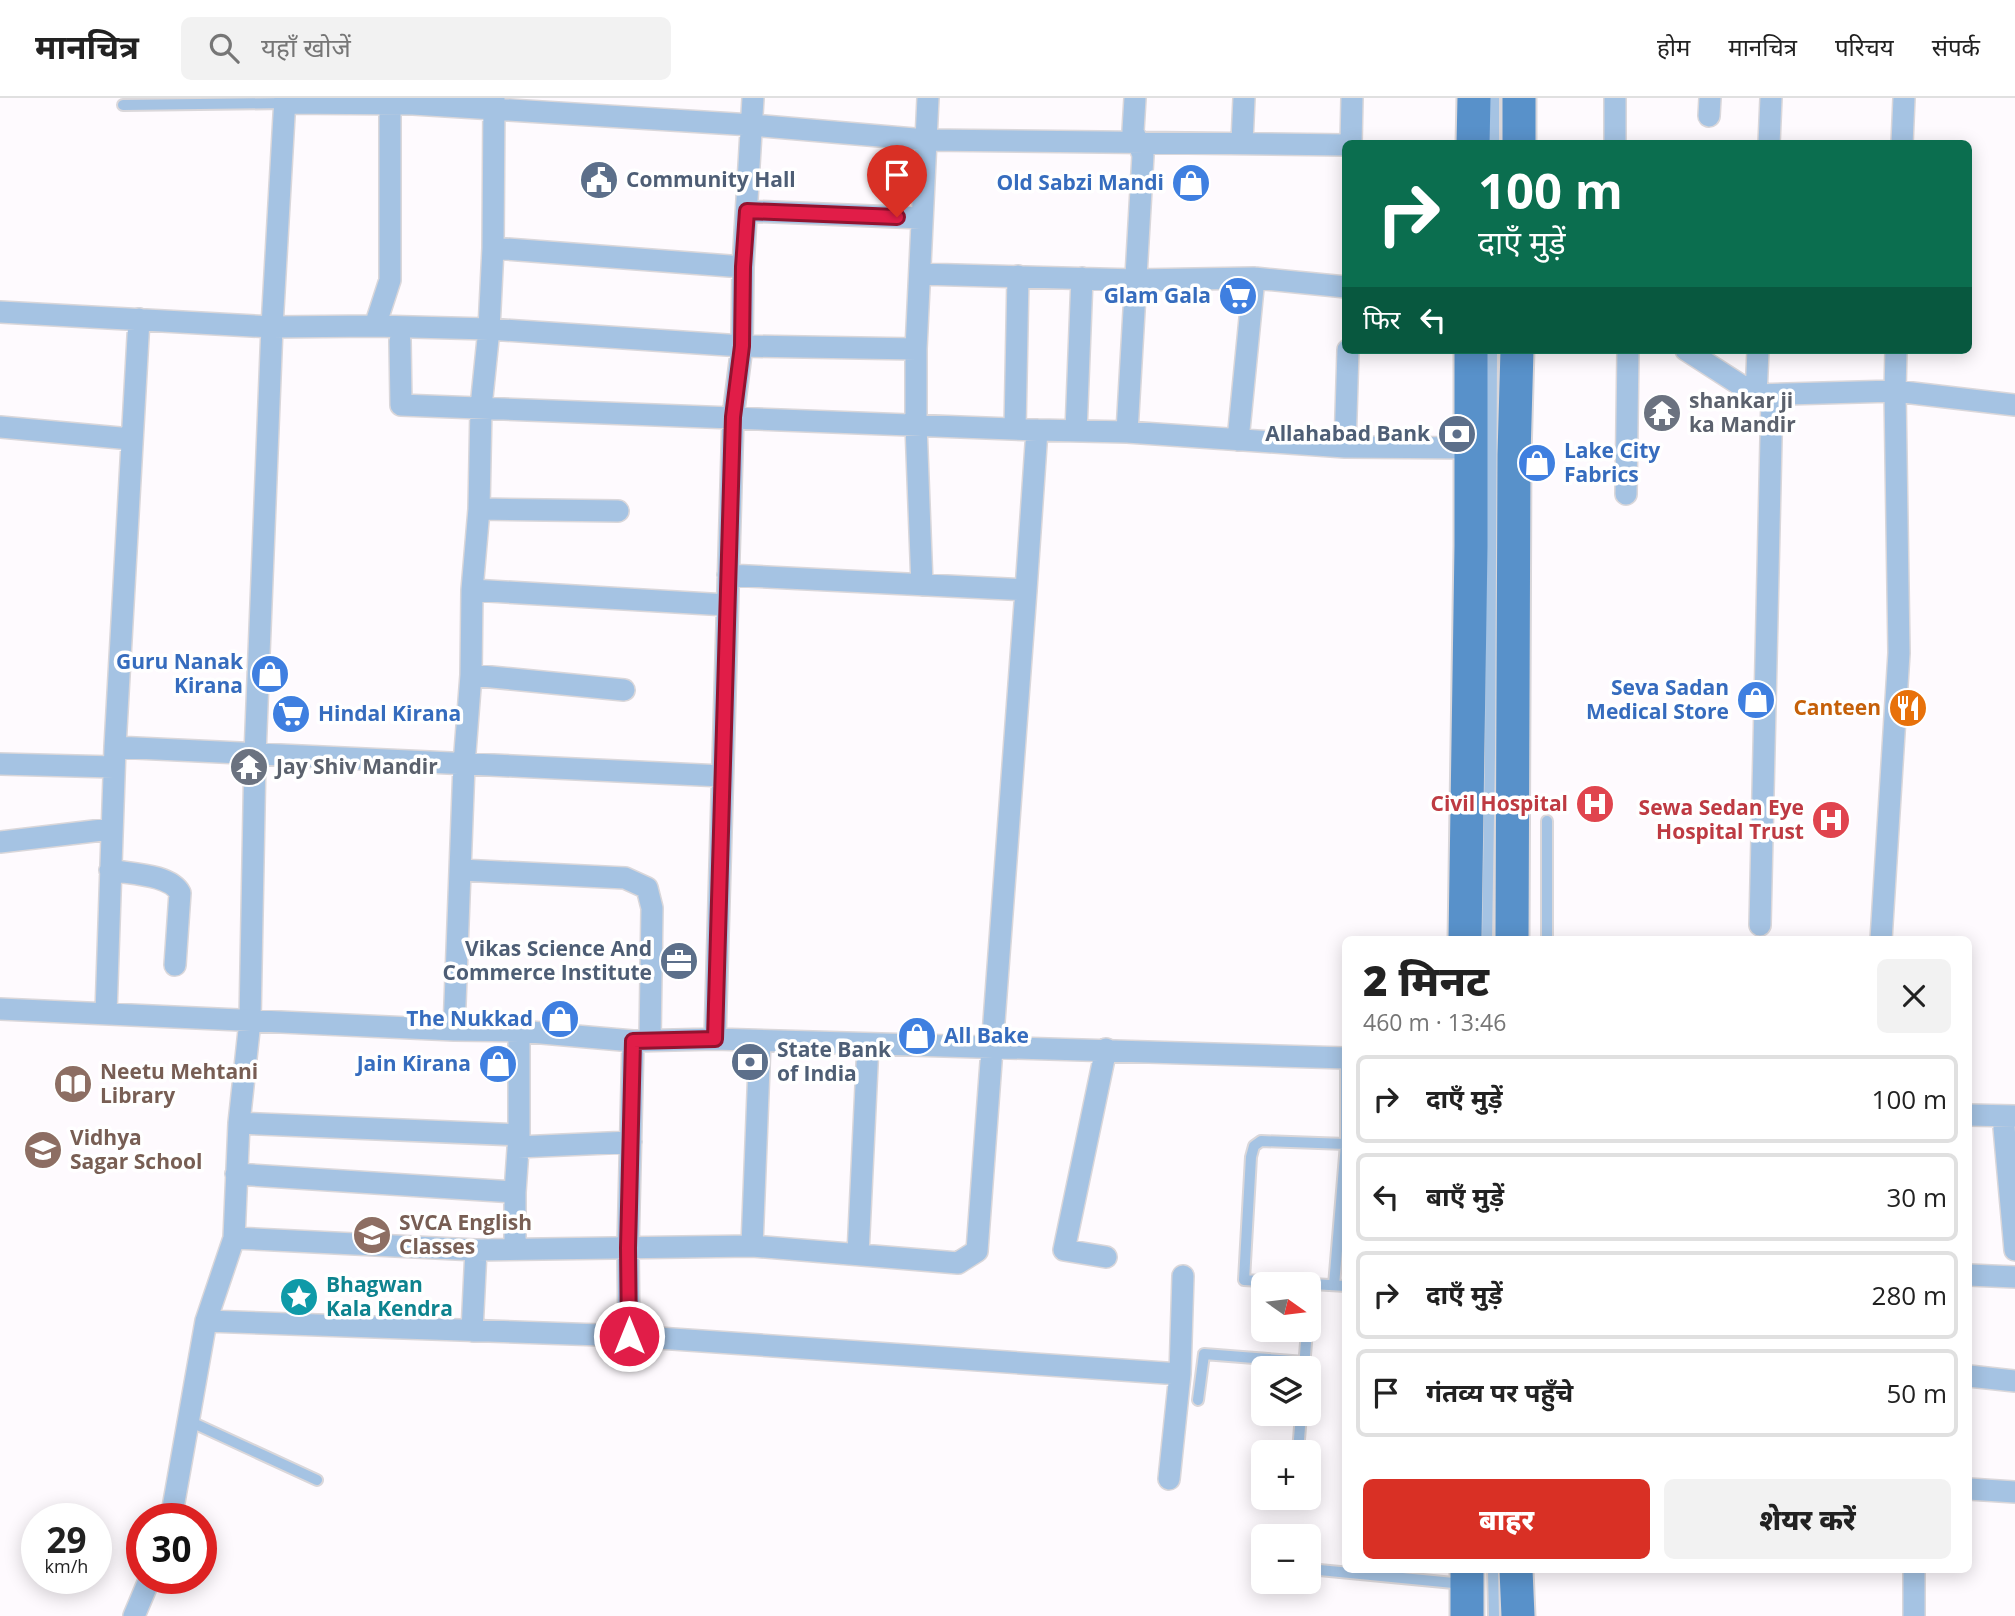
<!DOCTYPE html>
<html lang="hi">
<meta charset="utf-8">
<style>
body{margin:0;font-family:"Open Sans","Noto Sans Devanagari",sans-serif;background:#f2f2f2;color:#222;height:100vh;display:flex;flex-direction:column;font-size:26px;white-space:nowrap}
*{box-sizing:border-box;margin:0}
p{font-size:23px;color:#767676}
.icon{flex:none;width:38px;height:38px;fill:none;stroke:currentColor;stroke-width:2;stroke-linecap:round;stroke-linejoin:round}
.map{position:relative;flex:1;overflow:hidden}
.panel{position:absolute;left:1342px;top:838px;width:630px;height:637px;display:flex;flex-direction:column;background:#fff;border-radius:10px;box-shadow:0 4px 18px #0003}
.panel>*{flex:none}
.guide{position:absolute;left:1342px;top:42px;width:630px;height:214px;border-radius:10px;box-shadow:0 4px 18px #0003;background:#0b6e4f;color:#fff;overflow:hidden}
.needle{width:46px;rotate:104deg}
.tools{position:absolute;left:1251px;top:1174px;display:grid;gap:14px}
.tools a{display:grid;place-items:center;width:70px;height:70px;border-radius:10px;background:#fff;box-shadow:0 4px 18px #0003;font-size:35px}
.speed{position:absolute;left:21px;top:1405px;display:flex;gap:14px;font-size:35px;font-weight:700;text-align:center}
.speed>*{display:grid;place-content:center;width:91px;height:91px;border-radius:50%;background:#fff;box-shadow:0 4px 18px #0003;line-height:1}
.speed small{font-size:18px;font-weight:400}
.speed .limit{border:10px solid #d22;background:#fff;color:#111}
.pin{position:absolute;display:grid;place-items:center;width:60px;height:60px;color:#fff;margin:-72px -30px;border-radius:50% 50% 50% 0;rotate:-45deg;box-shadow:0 0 7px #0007}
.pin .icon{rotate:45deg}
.me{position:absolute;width:77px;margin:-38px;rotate:0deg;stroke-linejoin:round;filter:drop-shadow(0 0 5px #0008)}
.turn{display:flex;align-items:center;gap:24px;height:147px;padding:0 21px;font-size:32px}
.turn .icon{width:91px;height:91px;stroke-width:2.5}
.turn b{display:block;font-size:49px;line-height:60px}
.then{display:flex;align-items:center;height:66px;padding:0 21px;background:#0003;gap:14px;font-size:26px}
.round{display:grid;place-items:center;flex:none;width:74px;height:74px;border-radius:10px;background:#f2f2f2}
.summary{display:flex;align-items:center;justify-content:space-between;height:119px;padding:0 21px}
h1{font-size:42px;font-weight:800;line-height:52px}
.button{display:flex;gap:14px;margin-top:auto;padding:14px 21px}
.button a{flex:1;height:80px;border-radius:10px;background:#d93025;color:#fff;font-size:28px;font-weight:800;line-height:80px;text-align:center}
.button a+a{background:#f2f2f2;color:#222}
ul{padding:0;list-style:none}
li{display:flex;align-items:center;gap:21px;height:88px;margin:0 14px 10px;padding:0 7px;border:4px solid #e0e0e0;border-radius:10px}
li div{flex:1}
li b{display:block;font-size:26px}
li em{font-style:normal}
header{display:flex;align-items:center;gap:42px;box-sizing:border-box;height:98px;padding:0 35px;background:#fff;border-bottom:2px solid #e0e0e0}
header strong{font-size:33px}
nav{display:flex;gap:38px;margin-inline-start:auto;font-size:24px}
.search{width:490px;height:63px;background:#f2f2f2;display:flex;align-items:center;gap:18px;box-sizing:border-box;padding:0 24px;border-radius:10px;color:#767676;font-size:26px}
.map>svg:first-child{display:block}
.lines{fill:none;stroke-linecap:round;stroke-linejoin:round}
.lane-casing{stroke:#dad7da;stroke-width:14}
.street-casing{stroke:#dad7da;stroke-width:24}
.primary-casing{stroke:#dad7da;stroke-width:37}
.lane{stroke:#a5c3e3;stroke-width:10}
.street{stroke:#a5c3e3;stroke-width:21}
.primary{stroke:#5891ca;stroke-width:33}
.route-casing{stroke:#92132f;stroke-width:18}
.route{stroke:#e11d48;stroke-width:12}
.labels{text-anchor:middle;stroke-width:7;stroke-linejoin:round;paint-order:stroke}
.service-label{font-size:21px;font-weight:bold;fill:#4e5e75;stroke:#fff;text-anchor:start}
.shop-label{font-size:21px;font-weight:bold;fill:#366cbe;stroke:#fff;text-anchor:end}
.worship-label{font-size:21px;font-weight:bold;fill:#5b616d;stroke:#fff;text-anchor:start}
.food-label{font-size:21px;font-weight:bold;fill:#c56008;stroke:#fff;text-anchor:end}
.health-label{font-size:21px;font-weight:bold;fill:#be3a42;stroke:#fff;text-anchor:end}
.education-label{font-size:21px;font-weight:bold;fill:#785e54;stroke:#fff;text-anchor:start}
.culture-label{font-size:21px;font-weight:bold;fill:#0d838f;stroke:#fff;text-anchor:start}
</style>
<header>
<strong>मानचित्र</strong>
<div class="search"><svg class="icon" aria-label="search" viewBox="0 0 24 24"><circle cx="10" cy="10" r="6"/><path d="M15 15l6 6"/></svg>यहाँ खोजें</div>
<nav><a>होम</a><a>मानचित्र</a><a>परिचय</a><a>संपर्क</a></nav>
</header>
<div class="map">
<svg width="2015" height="1518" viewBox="0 0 2015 1518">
<rect width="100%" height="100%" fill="#fefafe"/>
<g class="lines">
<defs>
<path id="lane" d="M123,7L285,5
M1494,46V0
M1547,723V842
M1487,842L1490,655L1492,252
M1346,1046L1261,1043L1254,1048L1251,1059L1244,1182L1346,1188
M1334,1187L1346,1046V960
M1309,1202L1310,1186
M1304,1270L1307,1232
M1198,1302L1204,1256L1305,1264
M189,1323L317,1382
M1298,1354L1301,1316
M1309,1471L1464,1486
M1493,1472L1494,1518"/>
<path id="street" d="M285,5L413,6L752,27L926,42L1346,47
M1709,18L1710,0
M1242,44L1244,0
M1351,46L1352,0
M1615,46V0
M1769,46L1771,0
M1902,46L1904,0
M747,113L921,120
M493,150L743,169
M920,176L1136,182L1254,180L1346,189
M0,214L272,229L375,228L489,231L742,248L916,251
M375,228L390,182V6
M400,243L401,307L1037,332L1127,334L1345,349L1470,350
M1686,252L1756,297L1895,293L2015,307
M1756,297L1758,252
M0,329L131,341
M1015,331L1018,178
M1076,333L1082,180
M1127,334L1143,57L1133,33L1135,0
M1238,342L1254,180
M1345,349L1348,252
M1626,396L1628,252
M479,411L618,413
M728,477L1026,492L1037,332
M922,487L916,327V251L928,0
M472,492L727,507
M471,577L624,592
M115,649L722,678
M0,666L114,669
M0,744L111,731
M110,772C130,776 170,776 180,795L175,867
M461,772L625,780L647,790L652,810L650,942
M1760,827L1772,297
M1881,842L1899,555L1895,293L1896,252
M0,911L454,932L519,933L633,943L715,941L1346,960
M106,915L115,649L139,221
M454,932L464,667L471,577L472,492L479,411L481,309L489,231L493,150L494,0
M715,941L733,319L742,248L743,169L753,0
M1969,1017L2015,1018
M2003,1018L2015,1152
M239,1025L519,1037
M518,1049L631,1044
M236,1076L515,1094
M234,1140L476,1152L752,1148L958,1165L977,1153L1026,492
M752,1148L760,943
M515,1151V1094L519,1037V933
M858,1156L868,946
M1106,1159L1064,1152L1106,951
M1969,1177L2015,1179
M206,1223L629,1238L1180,1276
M472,1233L476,1152
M629,1238L628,1150L633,943
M1969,1278L2015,1283
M1169,1381L1180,1276L1183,1178
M1969,1391L2015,1394
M171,1421L206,1223L234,1140L239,1025L250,923L255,657L272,229L285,0
M1914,1472V1518
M134,1518L150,1480"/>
<path id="primary" d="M1473,46L1474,0
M1519,46V0
M1465,842L1471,448V252
M1512,842L1514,357L1517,252
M1467,1472V1518
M1516,1472L1518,1518"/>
</defs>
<use href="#lane" class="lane-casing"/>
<use href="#street" class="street-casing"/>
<use href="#primary" class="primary-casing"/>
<use href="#lane" class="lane"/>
<use href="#street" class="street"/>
<use href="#primary" class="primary"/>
</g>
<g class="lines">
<defs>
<path id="route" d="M629,1238L628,1150L633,943L715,941L733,319L742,248L743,169L747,113L897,119"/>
</defs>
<use href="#route" class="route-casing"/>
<use href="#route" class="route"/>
</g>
<defs>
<symbol id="civic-disc" viewBox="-11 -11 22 22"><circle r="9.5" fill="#5c6f8a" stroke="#fff"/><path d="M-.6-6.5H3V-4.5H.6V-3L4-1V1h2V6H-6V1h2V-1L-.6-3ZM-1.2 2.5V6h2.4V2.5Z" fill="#fff"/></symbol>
<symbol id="shop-disc" viewBox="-11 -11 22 22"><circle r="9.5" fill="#3f7fe0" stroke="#fff"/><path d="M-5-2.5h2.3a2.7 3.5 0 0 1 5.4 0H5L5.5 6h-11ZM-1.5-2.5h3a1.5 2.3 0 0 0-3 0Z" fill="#fff"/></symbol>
<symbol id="supermarket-disc" viewBox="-11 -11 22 22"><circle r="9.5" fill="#3f7fe0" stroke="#fff"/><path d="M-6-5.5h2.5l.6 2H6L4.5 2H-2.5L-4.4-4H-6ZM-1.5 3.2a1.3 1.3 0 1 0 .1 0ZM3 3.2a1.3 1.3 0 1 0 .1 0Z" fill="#fff"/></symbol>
<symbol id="temple-disc" viewBox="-11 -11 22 22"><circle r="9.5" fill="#6b7280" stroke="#fff"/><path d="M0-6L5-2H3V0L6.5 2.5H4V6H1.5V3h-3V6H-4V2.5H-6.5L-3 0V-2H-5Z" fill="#fff"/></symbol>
<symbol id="bank-disc" viewBox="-11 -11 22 22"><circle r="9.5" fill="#5c6f8a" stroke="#fff"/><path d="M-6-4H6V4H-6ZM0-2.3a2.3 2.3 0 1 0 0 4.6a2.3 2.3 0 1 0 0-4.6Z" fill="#fff"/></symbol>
<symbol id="restaurant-disc" viewBox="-11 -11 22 22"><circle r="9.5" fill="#e8710a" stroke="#fff"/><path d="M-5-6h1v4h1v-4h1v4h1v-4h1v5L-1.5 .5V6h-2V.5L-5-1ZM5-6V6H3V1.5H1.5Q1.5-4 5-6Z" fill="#fff"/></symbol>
<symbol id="hospital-disc" viewBox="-11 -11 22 22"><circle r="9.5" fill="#e0444e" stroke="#fff"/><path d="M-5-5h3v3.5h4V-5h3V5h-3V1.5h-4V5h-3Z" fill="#fff"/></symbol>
<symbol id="office-disc" viewBox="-11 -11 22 22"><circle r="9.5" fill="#5c6f8a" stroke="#fff"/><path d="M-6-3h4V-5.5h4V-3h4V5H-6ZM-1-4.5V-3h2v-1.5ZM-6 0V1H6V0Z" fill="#fff"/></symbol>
<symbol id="library-disc" viewBox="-11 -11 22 22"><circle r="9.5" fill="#8d6e63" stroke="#fff"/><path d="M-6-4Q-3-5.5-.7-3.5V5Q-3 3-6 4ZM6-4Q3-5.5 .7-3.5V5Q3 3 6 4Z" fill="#fff"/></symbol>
<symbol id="school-disc" viewBox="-11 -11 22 22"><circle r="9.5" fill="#8d6e63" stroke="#fff"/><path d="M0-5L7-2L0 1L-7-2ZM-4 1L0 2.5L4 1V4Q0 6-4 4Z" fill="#fff"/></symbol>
<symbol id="sight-disc" viewBox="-11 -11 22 22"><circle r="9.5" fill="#0f9aa8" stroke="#fff"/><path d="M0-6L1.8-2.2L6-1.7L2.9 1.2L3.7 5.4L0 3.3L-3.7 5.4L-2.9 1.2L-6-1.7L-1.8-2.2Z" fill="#fff"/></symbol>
</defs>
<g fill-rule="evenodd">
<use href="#civic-disc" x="577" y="60" width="44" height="44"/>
<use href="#shop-disc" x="1169" y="63" width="44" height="44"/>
<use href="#supermarket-disc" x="1216" y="176" width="44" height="44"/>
<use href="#temple-disc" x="1640" y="293" width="44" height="44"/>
<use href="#bank-disc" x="1435" y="314" width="44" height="44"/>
<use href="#shop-disc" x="1515" y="343" width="44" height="44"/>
<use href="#shop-disc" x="248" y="554" width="44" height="44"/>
<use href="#shop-disc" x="1734" y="580" width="44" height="44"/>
<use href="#restaurant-disc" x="1886" y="588" width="44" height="44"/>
<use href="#supermarket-disc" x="269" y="594" width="44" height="44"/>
<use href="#temple-disc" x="227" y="647" width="44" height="44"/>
<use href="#hospital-disc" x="1573" y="684" width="44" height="44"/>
<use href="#hospital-disc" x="1809" y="700" width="44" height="44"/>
<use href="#office-disc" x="657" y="841" width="44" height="44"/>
<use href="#shop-disc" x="538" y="899" width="44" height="44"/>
<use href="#shop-disc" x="895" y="916" width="44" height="44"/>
<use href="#bank-disc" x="728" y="942" width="44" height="44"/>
<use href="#shop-disc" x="476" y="944" width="44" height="44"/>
<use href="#library-disc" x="51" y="964" width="44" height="44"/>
<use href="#school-disc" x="21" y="1030" width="44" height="44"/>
<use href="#school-disc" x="350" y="1115" width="44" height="44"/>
<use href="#sight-disc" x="277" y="1177" width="44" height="44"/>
</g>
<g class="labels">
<g class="service-label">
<text x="626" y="89">Community Hall</text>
<text x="1430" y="343" text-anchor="end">Allahabad Bank</text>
<text x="652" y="858" text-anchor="end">Vikas Science And<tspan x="652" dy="24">Commerce Institute</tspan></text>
<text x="777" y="959">State Bank<tspan x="777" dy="24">of India</tspan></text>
</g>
<g class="shop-label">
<text x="1164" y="92">Old Sabzi Mandi</text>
<text x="1211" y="205">Glam Gala</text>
<text x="1564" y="360" text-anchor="start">Lake City<tspan x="1564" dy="24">Fabrics</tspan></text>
<text x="243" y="571">Guru Nanak<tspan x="243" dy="24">Kirana</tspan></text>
<text x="1729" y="597">Seva Sadan<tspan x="1729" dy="24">Medical Store</tspan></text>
<text x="318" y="623" text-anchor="start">Hindal Kirana</text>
<text x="533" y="928">The Nukkad</text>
<text x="944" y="945" text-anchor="start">All Bake</text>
<text x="471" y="973">Jain Kirana</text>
</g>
<g class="worship-label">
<text x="1689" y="310">shankar ji<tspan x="1689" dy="24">ka Mandir</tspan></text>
<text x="276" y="676">Jay Shiv Mandir</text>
</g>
<g class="food-label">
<text x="1881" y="617">Canteen</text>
</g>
<g class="health-label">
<text x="1568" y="713">Civil Hospital</text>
<text x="1804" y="717">Sewa Sedan Eye<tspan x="1804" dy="24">Hospital Trust</tspan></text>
</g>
<g class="education-label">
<text x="100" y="981">Neetu Mehtani<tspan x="100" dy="24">Library</tspan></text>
<text x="70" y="1047">Vidhya<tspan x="70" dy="24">Sagar School</tspan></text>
<text x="399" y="1132">SVCA English<tspan x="399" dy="24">Classes</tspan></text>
</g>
<g class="culture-label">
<text x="326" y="1194">Bhagwan<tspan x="326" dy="24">Kala Kendra</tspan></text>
</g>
</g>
</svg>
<div class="tools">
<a><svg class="needle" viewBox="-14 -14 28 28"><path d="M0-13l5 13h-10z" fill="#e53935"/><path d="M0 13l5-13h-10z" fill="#767676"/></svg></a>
<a><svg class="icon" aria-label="layers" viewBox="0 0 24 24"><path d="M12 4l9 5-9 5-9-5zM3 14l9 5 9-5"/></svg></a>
<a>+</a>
<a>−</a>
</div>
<div class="speed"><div>29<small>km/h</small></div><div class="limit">30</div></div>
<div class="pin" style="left:897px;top:119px;background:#d93025"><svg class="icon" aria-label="arrive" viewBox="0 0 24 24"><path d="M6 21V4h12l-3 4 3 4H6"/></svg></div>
<svg class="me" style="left:629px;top:1238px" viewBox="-20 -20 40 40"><circle r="17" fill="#e11d48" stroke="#fff" stroke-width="3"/><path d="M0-11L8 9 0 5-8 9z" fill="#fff"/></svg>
<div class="guide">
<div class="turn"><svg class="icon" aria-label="right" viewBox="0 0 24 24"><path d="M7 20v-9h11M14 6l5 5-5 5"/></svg><div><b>100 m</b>दाएँ मुड़ें</div></div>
<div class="then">फिर<svg class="icon" aria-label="left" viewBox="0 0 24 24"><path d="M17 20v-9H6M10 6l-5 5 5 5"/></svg></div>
</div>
<section class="panel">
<div class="summary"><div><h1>2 मिनट</h1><p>460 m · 13:46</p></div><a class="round"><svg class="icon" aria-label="close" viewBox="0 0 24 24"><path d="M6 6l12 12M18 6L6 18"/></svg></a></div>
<ul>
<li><svg class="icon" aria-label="right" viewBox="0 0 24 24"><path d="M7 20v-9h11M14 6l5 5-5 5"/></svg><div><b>दाएँ मुड़ें</b></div><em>100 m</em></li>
<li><svg class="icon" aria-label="left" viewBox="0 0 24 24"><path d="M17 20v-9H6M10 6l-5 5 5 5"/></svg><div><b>बाएँ मुड़ें</b></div><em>30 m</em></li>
<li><svg class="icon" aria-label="right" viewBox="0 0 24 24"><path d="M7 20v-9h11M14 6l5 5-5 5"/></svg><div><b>दाएँ मुड़ें</b></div><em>280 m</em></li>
<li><svg class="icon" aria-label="arrive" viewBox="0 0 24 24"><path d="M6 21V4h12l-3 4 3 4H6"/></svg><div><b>गंतव्य पर पहुँचे</b></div><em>50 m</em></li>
</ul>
<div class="button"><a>बाहर</a><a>शेयर करें</a></div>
</section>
</div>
